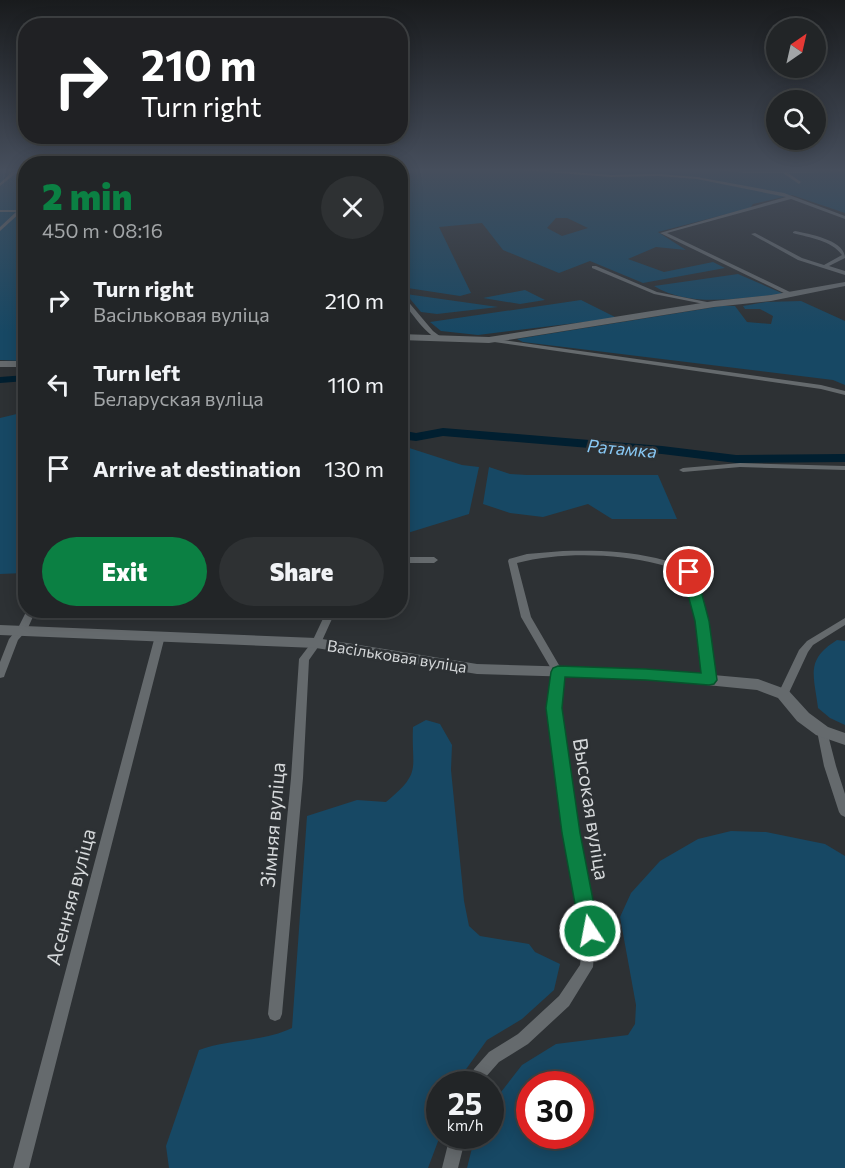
<!DOCTYPE html>
<meta charset="utf-8">
<style>
body{margin:0;font-family:Commissioner,sans-serif;background:#2e3133;color:#f1f3f6;height:100vh;display:flex;flex-direction:column;font-size:22px;white-space:nowrap}
*{box-sizing:border-box;margin:0}
p{font-size:20px;color:#a2a5a7}
.icon{flex:none;width:33px;height:33px;fill:none;stroke:currentColor;stroke-width:2;stroke-linecap:round;stroke-linejoin:round}
.map{position:relative;flex:1;overflow:hidden}
.details{position:absolute;left:18px;top:156px;width:390px;height:462px;display:flex;flex-direction:column;background:#222527;border-radius:24px;box-shadow:0 3px 15px #0003,0 0 0 2px #3f4244}
.details>*{flex:none}
.banner{position:absolute;left:18px;top:18px;width:390px;height:126px;border-radius:24px;box-shadow:0 3px 15px #0003,0 0 0 2px #3f4244;background:#202124;color:#fff;overflow:hidden}
.needle{width:39px;rotate:34deg}
.controls{position:absolute;left:766px;top:18px;display:grid;gap:12px}
.controls a{display:grid;place-items:center;width:60px;height:60px;border-radius:50%;background:#222527;box-shadow:0 3px 15px #0003,0 0 0 2px #3f4244;font-size:30px}
.speed{position:absolute;left:426px;top:1071px;display:flex;gap:12px;font-size:30px;font-weight:700;text-align:center}
.speed>*{display:grid;place-content:center;width:78px;height:78px;border-radius:50%;background:#222527;box-shadow:0 3px 15px #0003,0 0 0 2px #3f4244;line-height:1}
.speed small{font-size:15px;font-weight:400}
.speed .limit{border:9px solid #d22;background:#fff;color:#111}
.pin{position:absolute;display:grid;place-items:center;width:51px;height:51px;color:#fff;margin:-26px;border:3px solid #fff;border-radius:50%;box-shadow:0 2px 6px #0007}
.me{position:absolute;width:66px;margin:-33px;rotate:349deg;stroke-linejoin:round;filter:drop-shadow(0 0 4px #0008)}
.turn{display:flex;align-items:center;gap:21px;height:126px;padding:0 24px;font-size:27px}
.turn .icon{width:78px;height:78px;stroke-width:2.5}
.turn b{display:block;font-size:42px;line-height:51px}
.round{display:grid;place-items:center;flex:none;width:63px;height:63px;border-radius:32px;background:#2e3133}
.overview{display:flex;align-items:center;justify-content:space-between;height:102px;padding:0 24px}
h1{font-size:36px;font-weight:800;line-height:45px;color:#0b8043}
.primary-button{display:flex;gap:12px;margin-top:auto;padding:12px 24px}
.primary-button a{flex:1;height:69px;border-radius:36px;background:#0b8043;color:#fff;font-size:24px;font-weight:800;line-height:69px;text-align:center}
.primary-button a+a{background:#2e3133;color:#f1f3f6}
ul{padding:0;list-style:none}
li{display:flex;align-items:center;gap:18px;height:84px;padding:0 24px}
li div{flex:1}
li b{display:block;font-size:22px}
li em{font-style:normal}
.map>svg:first-child{display:block}
.green{fill:#174864;fill-rule:evenodd}
.lines{fill:none;stroke-linecap:round;stroke-linejoin:round}
.river{fill:#011f30;fill-rule:evenodd}
.street{fill:#656a6d;fill-rule:evenodd}
.secondary{fill:#656a6d;fill-rule:evenodd}
.route{fill:#0b8043;stroke:#07532c;stroke-width:1.5}
.labels{text-anchor:middle;stroke-width:5;stroke-linejoin:round;paint-order:stroke}
.street-label{font-size:16px;fill:#d4d7d9;stroke:#2d3134}
.water-label{font-size:18px;font-style:italic;fill:#88c8f4;stroke:#2d3134}
.near-street-label{font-size:20px;fill:#d4d7d9;stroke:#2d3134}
</style>
<div class="map">
<svg width="845" height="1168" viewBox="0 0 845 1168">
<rect width="100%" height="100%" fill="#2d3134"/>
<path class="green" d="M0,169H25V361L0,360Z
M401,169H845V213L792,195L753,204L750,208L658,232L686,250L656,247L628,259L664,272L713,262L725,268L643,283L590,261L559,273L503,250L482,223L439,227L471,293L460,296L401,287ZM556,218H567L588,228L562,236L547,228Z
M738,274L784,294C743,297 692,309 654,286Z
M525,290L545,300L520,304L483,298Z
M406,294L498,307L437,314L421,312Z
M581,300L617,318L478,335L441,331L430,322Z
M801,301L845,321V385L833,380L523,342L517,339L722,306H735L747,322L771,324L773,316L760,309H745L743,306L766,302Z
M25,412V573L0,574V418Z
M400,445L462,465L479,467L469,514L401,535Z
M489,467L510,474L527,475H658L677,519H612L588,504L543,517L510,513L483,504Z
M837,640L845,641V725L830,718L818,708C814,675 805,660 837,640Z
M426,720L440,724L452,745L451,770L464,901L469,926L480,936L529,944L535,952L560,964L554,990L522,1019L487,1040L464,1072L460,1084H440V1136L428,1168H169L166,1146L199,1050C229,1039 263,1042 292,1028L307,816L357,800L386,802C423,772 411,769 413,727Z
M731,831L766,832L825,844L845,856V1168H467L475,1136H490L491,1105L522,1065L556,1044L628,1035L635,1024L636,1005L620,917L631,893L660,861L698,839ZM530,1084H580V1136H530Z"/>
<g class="lines">
<path class="river" d="M26,375V381L0,383V377Z
M443,428L662,446L736,455L845,454V462L736,463L662,454L443,436L416,441L400,439V430L416,433Z"/>
<path class="street" d="M16,169L20,170L0,186V183Z
M508,169H534L611,175L658,174L697,177L784,193L845,216V219L791,199L667,233L792,293V295L790,296L660,233L786,197L697,179L658,176L611,177Z
M705,169L746,171L845,170V172L788,173L801,182L799,184L783,173H746Z
M26,204L24,212H21L0,231V227L16,212H0V210H19Z
M795,231C809,234 845,240 845,258L829,266L845,271V275L798,260L751,234L755,233L802,258L824,265L842,255C831,240 810,238 793,233V232Z
M592,266H596L657,292L717,304L714,306L654,294L592,268Z
M400,292L433,331L441,337V339C428,339 409,309 400,298Z
M489,338L821,385L845,391V395L821,389L487,341L486,340Z
M740,463L845,466V470L740,467L683,472L679,470L683,468Z
M563,551C594,550 626,551 656,558C669,561 680,566 692,569L707,621L714,680L713,683H705L704,680L697,621L685,573C676,570 667,566 658,564C616,553 559,552 517,563L531,617L563,672L559,708L577,833L596,931L593,967L569,1006L528,1044L499,1062L484,1079L482,1084H468L474,1069L489,1052L518,1034L559,996L580,965L584,931L565,833L549,708L553,672L521,617L508,561L509,559L527,554Z
M400,557H434L438,560L434,563H400Z
M27,610H36L27,630L18,640L5,674L4,677L0,678V662L9,639L18,628Z
M327,610H336L321,643L309,660L303,778L282,1014L280,1019L275,1021L270,1019L268,1014L291,778L299,659L312,642Z
M845,618V625L813,645L808,652L787,697H779L778,694L799,650L807,641Z
M160,633L165,636L29,1168H13L155,636Z
M822,727L826,728L827,731L836,766L845,794V817L841,815L839,812L824,766L817,731L818,728Z
M450,1136H466L458,1168H442Z"/>
<path class="secondary" d="M845,282V286L771,301L714,307L489,343L400,340V334L489,337L714,301L771,295Z
M0,361H26V367H0Z
M0,625L316,638L477,664L646,669L758,679L788,690L809,713L828,727L845,733V745L816,735L797,721L778,698L757,690L646,679L477,674L316,648L0,635Z"/>
</g>
<linearGradient id="sky" x2="0" y2="1"><stop stop-color="#191b1d"/><stop offset="0.51" stop-color="#464e5c"/><stop offset="1" stop-color="#464e5c" stop-opacity="0"/></linearGradient>
<rect width="845" height="333" fill="url(#sky)"/>
<path class="route" d="M689,567L696,572L709,621L717,680L714,684L709,685L646,680L565,677L562,708L580,833L599,931L596,937L590,940L583,937L580,931L562,833L546,708L551,672L553,668L558,666L646,669L701,673L695,621L682,572Z"/>
<g class="labels">
<g class="street-label">
<text transform="translate(397 656) rotate(9)" y="6">Васільковая вуліца</text>
</g>
<g class="water-label">
<text transform="translate(622 449) rotate(5)" y="6">Ратамка</text>
</g>
<g class="near-street-label">
<text transform="translate(591 809) rotate(81)" y="7">Высокая вуліца</text>
<text transform="translate(273 825) rotate(-85)" y="7">Зімняя вуліца</text>
<text transform="translate(71 897) rotate(-75)" y="7">Асенняя вуліца</text>
</g>
</g>
</svg>
<div class="controls">
<a><svg class="needle" viewBox="-14 -14 28 28"><path d="M0-13l5 13h-10z" fill="#e53935"/><path d="M0 13l5-13h-10z" fill="#a2a5a7"/></svg></a>
<a><svg class="icon" aria-label="search" viewBox="0 0 24 24"><circle cx="10" cy="10" r="6"/><path d="M15 15l6 6"/></svg></a>
</div>
<div class="speed"><div>25<small>km/h</small></div><div class="limit">30</div></div>
<div class="pin" style="left:689px;top:572px;background:#d93025"><svg class="icon" aria-label="arrive" viewBox="0 0 24 24"><path d="M6 21V4h12l-3 4 3 4H6"/></svg></div>
<svg class="me" style="left:590px;top:931px" viewBox="-20 -20 40 40"><circle r="17" fill="#0b8043" stroke="#fff" stroke-width="3"/><path d="M0-11L8 9 0 5-8 9z" fill="#fff"/></svg>
<div class="banner">
<div class="turn"><svg class="icon" aria-label="right" viewBox="0 0 24 24"><path d="M7 20v-9h11M14 6l5 5-5 5"/></svg><div><b>210 m</b>Turn right</div></div>
</div>
<section class="details">
<div class="overview"><div><h1>2 min</h1><p>450 m · 08:16</p></div><a class="round"><svg class="icon" aria-label="close" viewBox="0 0 24 24"><path d="M6 6l12 12M18 6L6 18"/></svg></a></div>
<ul>
<li><svg class="icon" aria-label="right" viewBox="0 0 24 24"><path d="M7 20v-9h11M14 6l5 5-5 5"/></svg><div><b>Turn right</b><p>Васільковая вуліца</p></div><em>210 m</em></li>
<li><svg class="icon" aria-label="left" viewBox="0 0 24 24"><path d="M17 20v-9H6M10 6l-5 5 5 5"/></svg><div><b>Turn left</b><p>Беларуская вуліца</p></div><em>110 m</em></li>
<li><svg class="icon" aria-label="arrive" viewBox="0 0 24 24"><path d="M6 21V4h12l-3 4 3 4H6"/></svg><div><b>Arrive at destination</b></div><em>130 m</em></li>
</ul>
<div class="primary-button"><a>Exit</a><a>Share</a></div>
</section>
</div>
